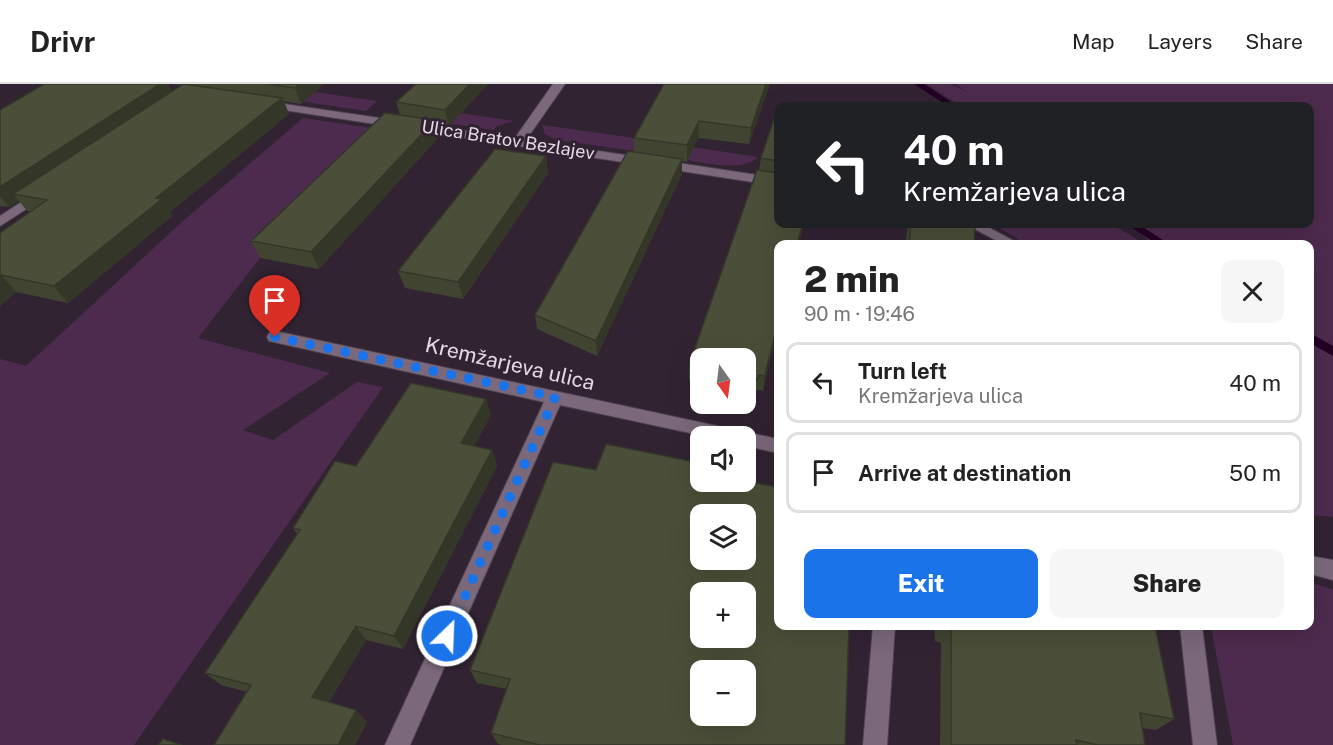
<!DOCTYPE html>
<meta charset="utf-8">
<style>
body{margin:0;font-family:"Public Sans",sans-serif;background:#f6f6f6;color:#222;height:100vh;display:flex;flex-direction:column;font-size:22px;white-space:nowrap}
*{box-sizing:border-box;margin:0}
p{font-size:20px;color:#767676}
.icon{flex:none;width:33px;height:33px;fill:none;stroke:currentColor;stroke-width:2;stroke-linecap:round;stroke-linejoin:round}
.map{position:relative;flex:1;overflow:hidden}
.side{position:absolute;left:774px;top:156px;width:540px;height:390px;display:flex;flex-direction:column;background:#fff;border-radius:12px;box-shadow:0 6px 24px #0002}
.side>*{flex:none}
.guide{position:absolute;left:774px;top:18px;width:540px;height:126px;border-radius:12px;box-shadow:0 6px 24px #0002;background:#202124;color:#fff;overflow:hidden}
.needle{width:39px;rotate:166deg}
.controls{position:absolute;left:690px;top:264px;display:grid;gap:12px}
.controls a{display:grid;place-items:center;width:66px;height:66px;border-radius:12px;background:#fff;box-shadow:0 6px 24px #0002;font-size:30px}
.pin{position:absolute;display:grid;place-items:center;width:51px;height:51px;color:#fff;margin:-62px -26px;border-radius:50% 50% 50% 0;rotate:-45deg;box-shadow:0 0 6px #0007}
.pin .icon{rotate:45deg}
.me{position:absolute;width:66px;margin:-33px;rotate:24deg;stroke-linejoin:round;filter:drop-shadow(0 0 4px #0008)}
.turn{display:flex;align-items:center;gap:21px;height:126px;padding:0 30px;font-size:27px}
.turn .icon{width:78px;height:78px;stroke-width:2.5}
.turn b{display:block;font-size:42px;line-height:51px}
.round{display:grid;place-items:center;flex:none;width:63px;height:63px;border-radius:12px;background:#f6f6f6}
.summary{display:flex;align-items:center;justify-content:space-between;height:102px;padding:0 30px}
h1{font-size:36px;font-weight:800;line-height:45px}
.button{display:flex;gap:12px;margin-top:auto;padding:12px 30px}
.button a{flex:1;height:69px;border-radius:12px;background:#1a73e8;color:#fff;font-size:24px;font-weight:800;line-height:69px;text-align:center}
.button a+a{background:#f6f6f6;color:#222}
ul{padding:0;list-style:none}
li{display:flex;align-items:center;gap:18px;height:81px;margin:0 12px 9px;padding:0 18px;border:3px solid #e0e0e0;border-radius:12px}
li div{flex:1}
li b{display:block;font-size:22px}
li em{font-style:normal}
header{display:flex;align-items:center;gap:36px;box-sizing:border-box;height:84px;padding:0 30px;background:#fff;border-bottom:2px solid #e0e0e0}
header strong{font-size:28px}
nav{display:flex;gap:33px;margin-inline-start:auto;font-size:21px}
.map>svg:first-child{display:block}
.green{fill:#4d2b4e}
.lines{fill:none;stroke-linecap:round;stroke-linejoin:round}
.stream{fill:#230125;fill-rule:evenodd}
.minor-casing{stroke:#4f424f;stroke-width:2}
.minor{fill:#7b697b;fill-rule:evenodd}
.wall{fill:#404431;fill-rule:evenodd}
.shaded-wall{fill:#343728}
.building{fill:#4b4f39;stroke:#343728;stroke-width:1.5;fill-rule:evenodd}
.route{stroke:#1a73e8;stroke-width:10;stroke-dasharray:0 18}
.labels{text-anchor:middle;stroke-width:6;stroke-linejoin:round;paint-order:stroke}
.far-street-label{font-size:18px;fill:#e4dae4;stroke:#322333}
.street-label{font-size:21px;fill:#e4dae4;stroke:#322333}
</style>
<header>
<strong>Drivr</strong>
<nav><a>Map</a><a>Layers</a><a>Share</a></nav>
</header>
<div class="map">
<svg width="1333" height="661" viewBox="0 0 1333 661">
<rect width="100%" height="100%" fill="#322333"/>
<path class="green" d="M260,0L377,17L366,27L232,7Z
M926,0H951L969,9L955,0H1333V433L1310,431V160H1152L1131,140H1310V22H961Z
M427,24L514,37L497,42L494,46L417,35Z
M303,34L386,46L260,174L198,254L330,289L243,346L273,356L357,298L383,303L134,661H0V275L26,282L183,137Z
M542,41L656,57L649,69L557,56L545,50Z
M672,60L758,73C741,91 688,75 666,72Z
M993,140H1111L1145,160H1026Z
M1310,498L1333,506V661H1233L1211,542H1310Z"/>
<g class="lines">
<path class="stream" d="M914,0H924L957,22H948Z
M1126,140H1138L1169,160H1157Z
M1310,249L1333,262V272L1310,259Z"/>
<defs>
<path id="minor" d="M553,0H565L526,56L778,94V102L264,23L258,20L264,17L515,54Z
M43,104L50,108L48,111L0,142V132Z
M965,140H982L1020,160H1003Z
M275,247L778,355V369L746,362V352H704L560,321L410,661H385L544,318L269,257L267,253L269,249Z
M1310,472L1333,476V496L1310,490Z
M873,542H895L887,661H863Z
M1180,542H1202L1217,661H1193Z"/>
</defs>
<use href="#minor" class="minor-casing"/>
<use href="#minor" class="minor"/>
</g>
<path class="wall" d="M44,0H324L301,20L284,17L289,30L170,128L172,132L68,219L16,208L0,222V149L31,127H27L19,117L9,123L0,122V26ZM168,0L182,1L172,8Z
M416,0H488L449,42L436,40L439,53L319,185L260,174L251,157L400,31L396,18Z
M770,0L749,60L698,54L687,78L682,77V90L597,272L537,245L535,231L634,68V54Z
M778,23V242L763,307L757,306L755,310L746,308V274H700V299L689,296V281L759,86L761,74Z
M546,72L548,89L463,215L405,204L398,187Z
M908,140H975L974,160H905Z
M491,331L474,362L492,366L497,382L403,565L366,556L329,618L356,626L367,638L355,661H214L247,608L221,601L205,589L297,450L293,444L356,382Z
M934,542H1155L1174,635L1156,646L1142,644L1145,661H940L941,559L935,557Z
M470,586L845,661H502L498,660L491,649L507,605L477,599Z"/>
<path class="shaded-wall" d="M160,0H167L174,12L13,110L19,117L9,123L0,112V103Z
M299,0H324L301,20L295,4Z
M470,0H488L449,42L445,26Z
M766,0H770L749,60L751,44Z
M282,14L289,30L170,128L172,132L68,219L54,202L156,114Z
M435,36L439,53L319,185L311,168Z
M699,37L698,54L687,78V61Z
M546,72L548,89L463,215L458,198Z
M682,75V90L597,272L596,257Z
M803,140H804L799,160H797Z
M1,191L16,208L0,222V192Z
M778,237V242L763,307L765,292Z
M486,315L491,331L467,375L461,359Z
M492,366L497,382L403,565L394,552Z
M356,542L366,556L325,625L312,613Z
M356,626L367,638L355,661H338Z"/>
<path class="building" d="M44,0H160L0,103V26Z
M183,0L282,14L156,114L162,115L54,202L1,191L0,192V149L47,116L13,110Z
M269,0H299L295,4Z
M416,0H470L445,26L396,18Z
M664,0H766L751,44L699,37L687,61L634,54Z
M778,23V77L761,74Z
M385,29L435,36L311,168L251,157Z
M495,65L546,72L458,198L398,187Z
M628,67L682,75L596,257L535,231Z
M757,86L778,89V140H803L797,160H778V237L765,292L759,291L758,295L746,292V274H700V283L689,281Z
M911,140H975L974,160H909Z
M411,299L486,315L461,359L492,366L394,552L356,542L312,613L356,626L338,661H214L251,601L205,589L300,446L293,444L335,377L356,382Z
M606,360L700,379V398L746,397L778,403V542H849L845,661H540L491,649L510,595L470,586L553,378L596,386ZM700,430H746V476H700ZM700,508H746V554H700ZM700,586H746V632H700Z
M944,542H1155L1174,635L1140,629L1145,661H1098L1076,656L1077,661H951V545L944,544Z
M163,655L182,661H158Z"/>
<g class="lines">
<path class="route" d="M275,253L555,313L447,552"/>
</g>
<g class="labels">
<g class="far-street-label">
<text transform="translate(508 56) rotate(9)" y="6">Ulica Bratov Bezlajev</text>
</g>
<g class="street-label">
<text transform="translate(510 280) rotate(13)" y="7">Kremžarjeva ulica</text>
</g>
</g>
</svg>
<div class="controls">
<a><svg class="needle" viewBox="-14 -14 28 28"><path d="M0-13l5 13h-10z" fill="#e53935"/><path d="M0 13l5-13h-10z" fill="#767676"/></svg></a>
<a><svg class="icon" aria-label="sound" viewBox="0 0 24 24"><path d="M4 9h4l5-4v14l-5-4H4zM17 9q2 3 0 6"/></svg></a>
<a><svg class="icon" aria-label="layers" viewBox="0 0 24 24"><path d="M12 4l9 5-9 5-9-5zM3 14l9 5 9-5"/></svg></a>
<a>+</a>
<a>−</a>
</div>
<div class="pin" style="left:275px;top:253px;background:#d93025"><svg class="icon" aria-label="arrive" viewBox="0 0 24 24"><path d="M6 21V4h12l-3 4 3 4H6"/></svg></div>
<svg class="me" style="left:447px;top:552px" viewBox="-20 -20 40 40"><circle r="17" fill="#1a73e8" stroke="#fff" stroke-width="3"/><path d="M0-11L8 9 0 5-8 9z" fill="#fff"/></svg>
<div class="guide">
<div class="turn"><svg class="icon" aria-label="left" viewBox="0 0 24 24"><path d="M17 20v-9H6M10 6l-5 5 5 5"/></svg><div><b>40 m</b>Kremžarjeva ulica</div></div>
</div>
<section class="side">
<div class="summary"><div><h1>2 min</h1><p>90 m · 19:46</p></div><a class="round"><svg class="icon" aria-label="close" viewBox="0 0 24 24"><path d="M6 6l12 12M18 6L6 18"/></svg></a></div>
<ul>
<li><svg class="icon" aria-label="left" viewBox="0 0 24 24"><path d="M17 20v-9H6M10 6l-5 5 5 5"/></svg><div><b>Turn left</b><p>Kremžarjeva ulica</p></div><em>40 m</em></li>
<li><svg class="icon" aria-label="arrive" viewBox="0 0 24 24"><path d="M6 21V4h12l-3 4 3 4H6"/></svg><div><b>Arrive at destination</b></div><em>50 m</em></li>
</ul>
<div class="button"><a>Exit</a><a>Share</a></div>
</section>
</div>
